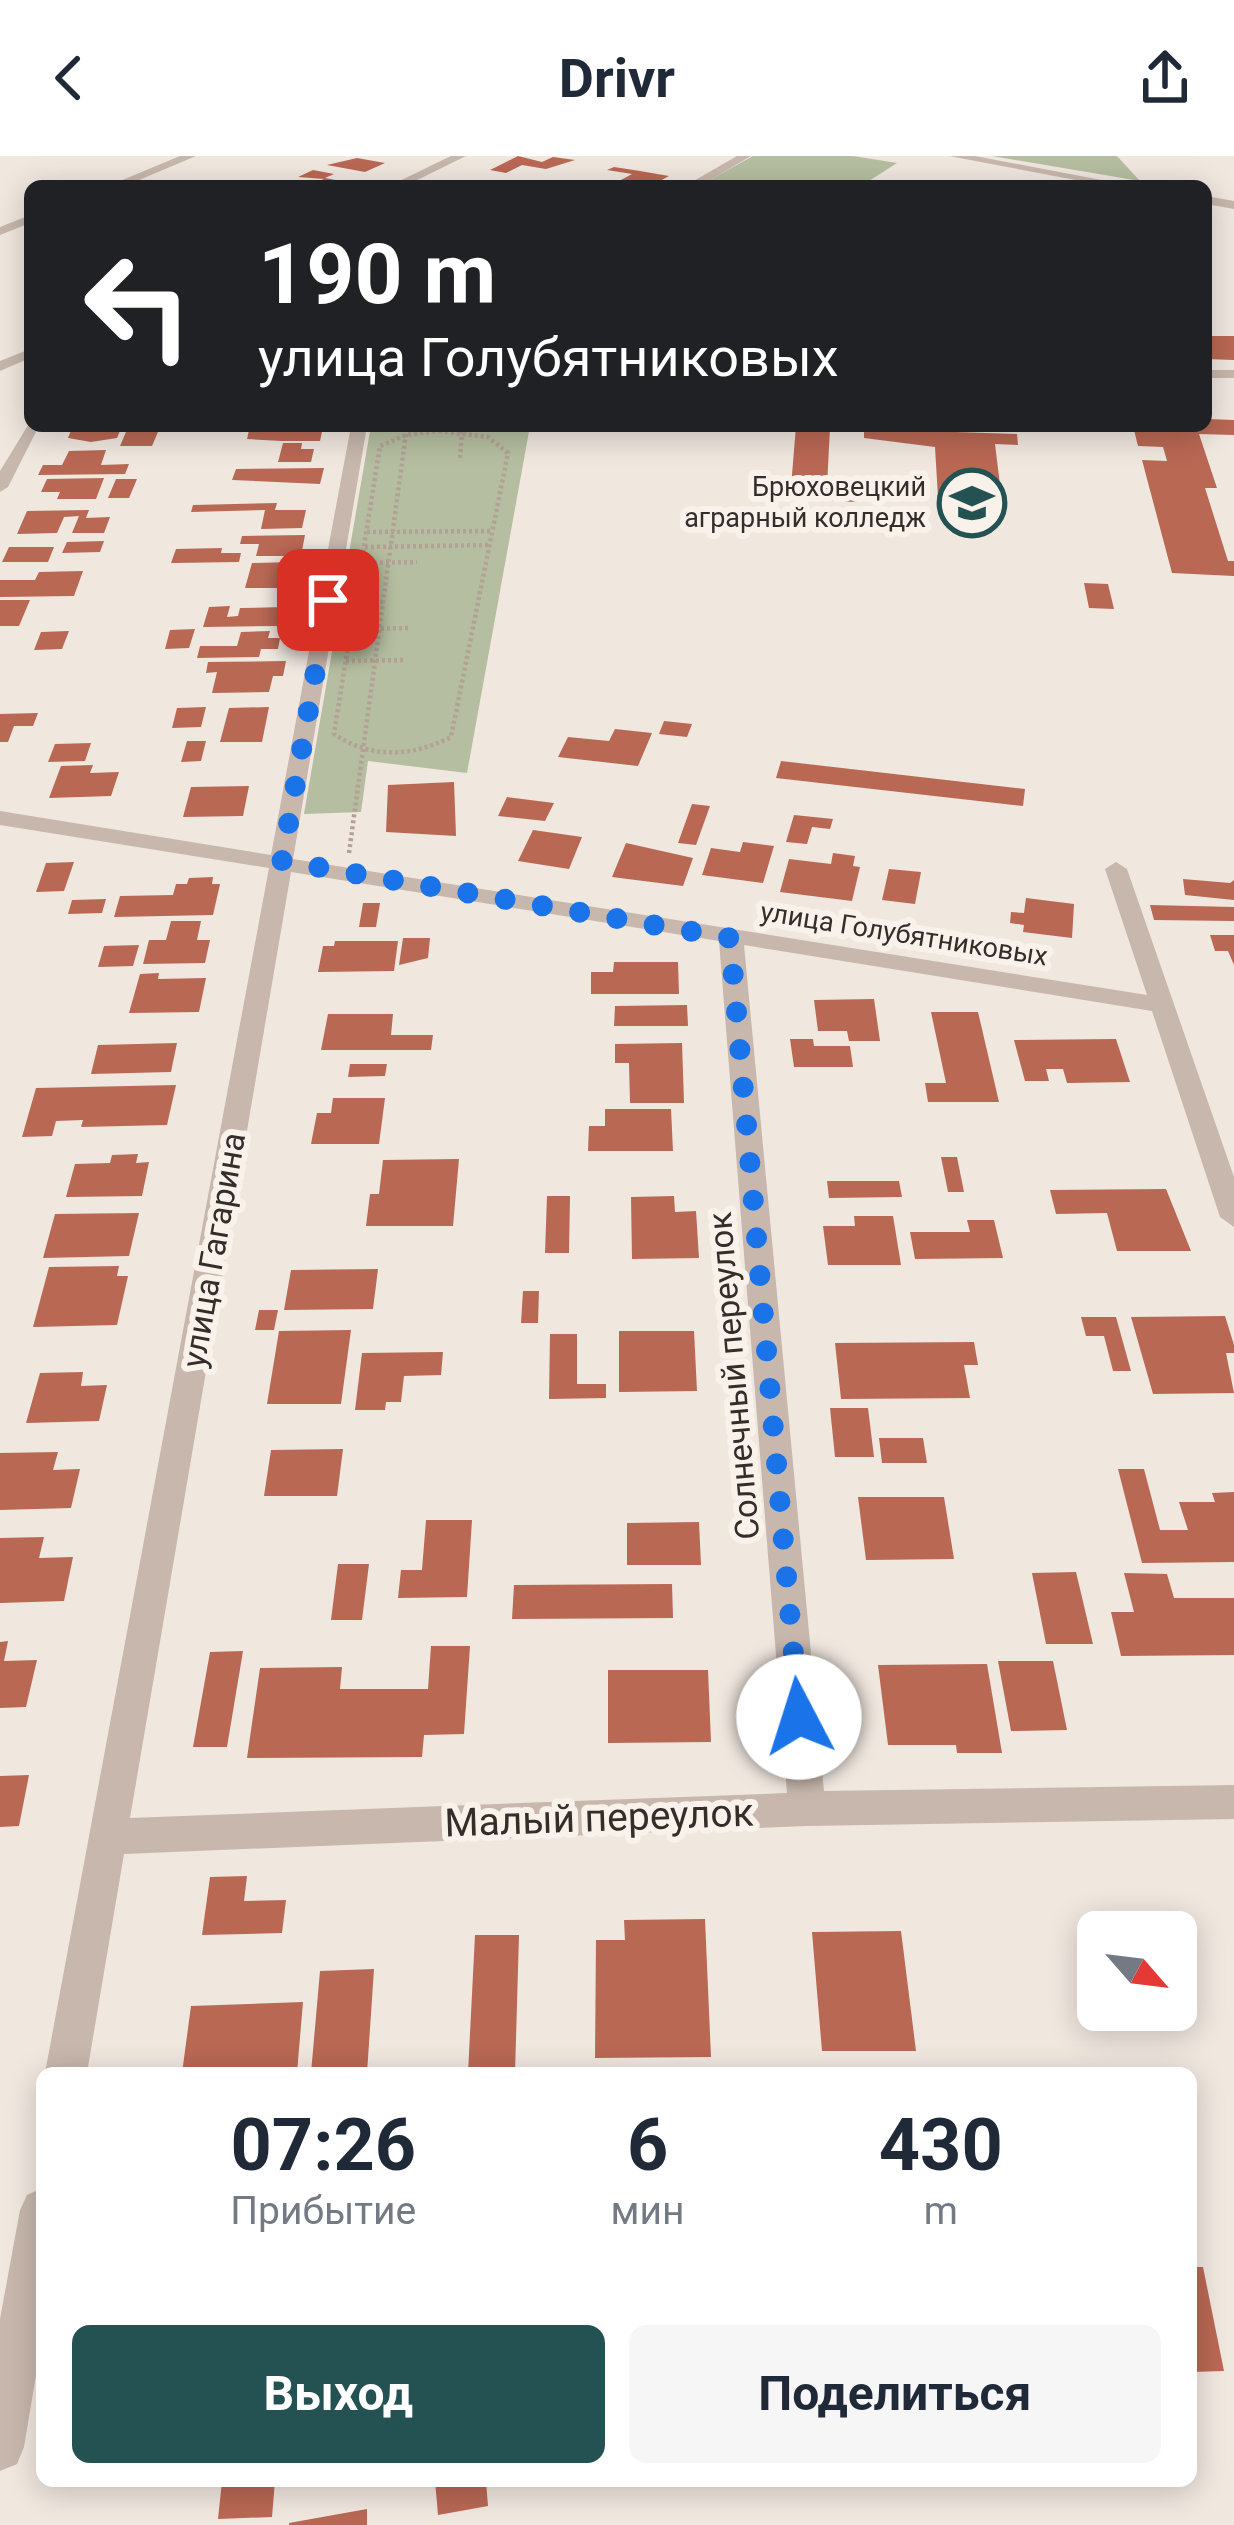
<!DOCTYPE html>
<html lang="ru">
<meta charset="utf-8">
<style>
body{margin:0;font-family:Roboto,sans-serif;background:#f6f6f7;color:#1f2937;height:100vh;display:flex;flex-direction:column;font-size:45px;white-space:nowrap}
*{box-sizing:border-box;margin:0}
p{font-size:39px;color:#747a83}
.icon{flex:none;width:66px;height:66px;fill:none;stroke:currentColor;stroke-width:2;stroke-linecap:round;stroke-linejoin:round}
.map{position:relative;flex:1;overflow:hidden}
.details{position:absolute;left:36px;top:1911px;width:1161px;height:420px;display:flex;flex-direction:column;background:#fff;border-radius:18px;box-shadow:0 6px 30px #0003}
.details>*{flex:none}
.hud{position:absolute;left:24px;top:24px;width:1188px;height:252px;border-radius:18px;box-shadow:0 6px 30px #0003;background:#202124;color:#fff;overflow:hidden}
.needle{width:78px;rotate:118deg}
.tools{position:absolute;left:1077px;top:1755px;display:grid;gap:24px}
.tools a{display:grid;place-items:center;width:120px;height:120px;border-radius:18px;background:#fff;box-shadow:0 6px 30px #0003;font-size:60px}
.pin{position:absolute;display:grid;place-items:center;width:102px;height:102px;color:#fff;margin:-51px;border-radius:24px;box-shadow:0 6px 18px #0006}
.me{position:absolute;width:132px;margin:-66px;rotate:355deg;stroke-linejoin:round;filter:drop-shadow(0 0 9px #0008)}
.turn{display:flex;align-items:center;gap:42px;height:252px;padding:0 36px;font-size:54px}
.turn .icon{width:156px;height:156px;stroke-width:2.5}
.turn b{display:block;font-size:84px;line-height:102px}
.eta{display:flex;justify-content:space-evenly;align-items:center;height:204px;text-align:center}
.eta b{font-size:72px;font-weight:700;line-height:84px}
.cta{display:flex;gap:24px;margin-top:auto;padding:24px 36px}
.cta a{flex:1;height:138px;border-radius:18px;background:#245253;color:#fff;font-size:48px;font-weight:700;line-height:138px;text-align:center}
.cta a+a{background:#f6f6f7;color:#1f2937}
header{display:flex;justify-content:space-between;align-items:center;height:156px;padding:0 36px;background:#fff;font-size:54px;font-weight:700}
.map>svg:first-child{display:block}
.green{fill:#b5bea0}
.building{fill:#b96854}
.lines{fill:none;stroke-linecap:round;stroke-linejoin:round}
.path{stroke:#b3a196;stroke-width:4.5;stroke-dasharray:3 3;stroke-linecap:butt}
.minor{fill:#c7b7ac;fill-rule:evenodd}
.route{stroke:#1a73e8;stroke-width:21;stroke-dasharray:0 37.8}
.labels{text-anchor:middle;stroke-width:12;stroke-linejoin:round;paint-order:stroke}
.far-poi-label{font-size:27px;fill:#362d2a;stroke:#f8f2eb;text-anchor:end}
.far-street-label{font-size:27px;fill:#362d2a;stroke:#f8f2eb}
.street-label{font-size:33px;fill:#362d2a;stroke:#f8f2eb}
.near-street-label{font-size:39px;fill:#362d2a;stroke:#f8f2eb}
</style>
<header><svg class="icon" aria-label="back" viewBox="0 0 24 24"><path d="M15 5l-7 7 7 7"/></svg>Drivr<svg class="icon" aria-label="share" viewBox="0 0 24 24"><path d="M12 15V3M7 8l5-5 5 5M5 13v7h14v-7"/></svg></header>
<div class="map">
<svg width="1234" height="2369" viewBox="0 0 1234 2369">
<rect width="100%" height="100%" fill="#f0e7df"/>
<path class="green" d="M753,0H853L897,7L861,30H699Z
M993,0H1117L1140,25L992,0Z
M394,270H530L467,617L368,605L361,656L304,658L370,275H393Z"/>
<path class="building" d="M518,0L542,6L553,1L575,4L546,13L522,9L506,17L490,14Z
M357,2L385,7L365,16L327,9Z
M614,11L640,15L669,20L651,30L619,25L632,18L607,14Z
M313,14L334,18L325,22L346,26L307,30L324,23L298,21Z
M1206,180H1234V204L1206,203Z
M1206,263L1234,264V279L1199,278L1217,332H1205L1228,405H1234V420L1172,417L1142,304L1167,305L1163,291L1138,290L1133,270H1206Z
M122,270L117,282L91,286L68,282L72,272Z
M250,270L285,272L323,271L320,285H282L247,283Z
M796,270L830,272L827,330L857,331V346L790,343Z
M864,273L1017,278L1018,289L995,288L1004,361L939,358L935,291L864,282Z
M126,276H158L152,290H120Z
M283,287H302L301,293H314L311,306H278Z
M106,294L101,309L129,308L125,318L38,319L43,309H62L69,295Z
M324,312L320,328L232,324L236,313Z
M104,322L96,343H57L60,336H41L47,323Z
M116,323H137L129,342H108Z
M277,347L275,354H306L302,372L261,373L265,354L191,356L193,349Z
M89,354L86,362L110,361L104,377H72L79,360L64,361L57,377L17,378L27,355Z
M305,379L301,400H256L259,388H240L242,380Z
M104,385L100,396L62,397L67,386Z
M9,391H54L48,406H2Z
M222,392L221,397H241L239,406L171,407L176,393Z
M294,406L289,432H245L252,407Z
M83,415L74,440L0,441V424H35L39,416Z
M1084,427L1108,428L1114,453L1089,452Z
M0,444H30L19,470H0Z
M230,450L227,461L238,460L240,452L286,451L282,470L203,471L209,451Z
M195,473L189,492L165,493L170,474Z
M69,475L62,493L34,494L41,476Z
M270,475L268,482H280L278,493H261L259,501L197,502L200,490H237L241,476Z
M286,505L283,520H273L269,536L212,537L217,516L206,517L208,506Z
M206,551L201,571L172,572L177,552Z
M269,551L262,586H220L229,552Z
M38,557L33,570H14L8,586H0V558Z
M664,565L692,568L687,581L659,578Z
M615,573L652,577L638,610L558,601L568,581L609,585Z
M187,585H206L201,605L181,606Z
M91,587L85,605L48,606L55,588Z
M781,605L1025,633L1023,650L776,622Z
M93,609L90,617L119,616L111,640L49,642L61,610Z
M454,626L456,680L386,676L388,629Z
M249,630L243,660L183,661L191,631Z
M507,641L554,647L545,665L498,660Z
M692,648L710,650L696,689L678,687Z
M794,659L833,663L830,673L812,671L807,688L786,686Z
M533,674L582,681L569,713L518,705Z
M743,686L774,690L763,727L702,719L711,692L740,696Z
M626,687L693,702L683,730L612,721Z
M833,697L855,700L853,710L860,711L852,745L780,736L789,703L831,708Z
M74,706L64,735L36,736L46,707Z
M889,713L921,716L915,748L882,744Z
M213,721L212,728H220L213,759L114,761L120,740L173,739L176,728H187L189,722Z
M1183,723L1230,727L1234,724V744L1185,739Z
M1026,742L1074,748L1072,782L1023,776L1024,769L1010,767L1011,756L1024,757Z
M106,743L102,757L68,758L72,744Z
M363,747H380L376,771H359Z
M1150,749L1234,751V765L1154,764Z
M171,765H201L197,784H210L205,807L143,808L149,784H166Z
M1210,779H1234V809L1228,795H1215Z
M403,782H430L428,802L399,809Z
M335,785H398L394,815L318,816L323,790H334Z
M139,789L133,810L98,811L104,790Z
M614,806H678L679,838H591V816H613Z
M159,817L158,823L206,822L199,856L129,857L140,818Z
M874,843L880,885H849L847,875H818L814,844Z
M687,849L688,870H614L615,850Z
M931,856H978L999,946H928L925,927H946Z
M328,858H393L391,879H433L431,894H321Z
M790,883H813L814,890H850L853,911H794Z
M1116,883L1130,926L1067,927L1063,913H1046L1049,925H1025L1014,884Z
M177,887L171,916L91,918L98,889Z
M682,887L684,947H630L629,907H615V888Z
M350,908H387L385,920L348,921Z
M176,929L167,969L81,971L83,964L56,965L52,980L22,981L36,932Z
M333,942H385L379,988H311L317,957H331Z
M605,953H671L673,995H588L589,970H605Z
M138,998L136,1007L149,1006L142,1040L66,1041L75,1008L110,1007L112,999Z
M941,1001H957L964,1036H948Z
M459,1003L453,1070H366L370,1038H379L383,1004Z
M827,1025H899L902,1041L829,1042Z
M1166,1033L1191,1095H1117L1107,1057L1056,1058L1050,1034Z
M547,1040H570L569,1097H545Z
M674,1040L675,1056L696,1055L699,1102L632,1103L631,1041Z
M139,1057L129,1100L43,1102L55,1058Z
M854,1060H893L901,1109H828L823,1070H855Z
M967,1064H994L1003,1102L915,1103L910,1076H970Z
M119,1110L117,1120H128L117,1169L33,1171L49,1111Z
M378,1113L373,1153L284,1154L291,1114Z
M523,1135H539L538,1167H521Z
M259,1154H278L274,1174H255Z
M1225,1160L1234,1189V1197H1226L1234,1237L1153,1238L1131,1161Z
M1081,1161H1116L1131,1215H1113L1104,1180H1086Z
M351,1174L341,1248H267L279,1175Z
M619,1175H694L697,1235L619,1236Z
M550,1178H577V1228H606V1242L549,1243Z
M974,1186L978,1209H964L970,1242L841,1243L835,1187Z
M443,1196L441,1219L404,1220L401,1246H386L385,1254H355L362,1197Z
M83,1216L81,1230L107,1229L99,1265L26,1267L40,1217Z
M830,1252H868L874,1301H835Z
M879,1282H923L927,1307H882Z
M343,1293L337,1340H264L271,1294Z
M58,1296L53,1314L80,1313L71,1352L0,1354V1297Z
M1118,1313H1144L1160,1374H1188L1179,1346H1215L1212,1337L1234,1336V1406L1142,1407Z
M858,1341H944L954,1403L866,1404Z
M426,1364H472L467,1441L398,1442L401,1414H422Z
M699,1366L701,1409H627V1367Z
M44,1381L39,1402L73,1401L64,1445L0,1447V1382Z
M338,1408H369L362,1464H331Z
M1076,1416L1093,1488H1046L1032,1417Z
M1124,1417L1167,1418L1174,1442H1234V1499L1121,1500L1111,1456H1134Z
M672,1428L673,1462L512,1463L514,1429Z
M8,1485L4,1505L37,1504L26,1551L0,1552V1486Z
M431,1490H470L464,1578L424,1579L422,1601L247,1602L260,1512L342,1511L340,1533H428Z
M243,1495L227,1591H193L210,1496Z
M998,1505H1053L1067,1574L1011,1575Z
M987,1508L1002,1597H957L956,1589H888L878,1509Z
M608,1514H708L711,1586L608,1587Z
M29,1619L19,1670L0,1671V1620Z
M247,1720L244,1745L286,1744L282,1777L202,1779L210,1721Z
M705,1763L711,1901L595,1902L596,1784H625L624,1764Z
M901,1775L916,1895H822L812,1776Z
M475,1779H519L515,1917H468Z
M374,1813L367,1917H311L320,1815Z
M303,1846L297,1917H182L191,1850Z
M1191,2111H1203L1224,2215L1191,2216Z
M222,2325H275L272,2361L218,2363Z
M435,2325H486L488,2350L438,2359Z
M367,2353V2369H289V2367Z"/>
<g class="lines">
<path class="path" d="M439,275L488,281L508,297L451,581C412,601 371,603 334,578L380,290L406,279Z
M460,302L462,276
M367,376L493,375
M365,391L490,389
M362,407L417,406
M356,446H384
M351,473L410,472
M346,505L406,504
M349,697L407,270"/>
<path class="minor" d="M180,0H196L125,30H108Z
M451,0H466L405,30H389Z
M737,0H751L700,30H685Z
M949,0H975L1133,30H1107Z
M1206,40L1234,45V53L1206,48Z
M30,59V67L0,79V71Z
M30,193V202L0,215V205Z
M1206,214H1234V222H1206Z
M30,266V270H39L8,331L0,336V315Z
M351,270H367L293,703L1147,839L1105,713L1116,706L1127,713L1234,1021V1071L1220,1061L1152,855L744,789L824,1635L1234,1629V1663L807,1670L124,1698L87,1917H45L269,712L0,669V655L271,699ZM291,716L719,785L787,1637L130,1662Z
M42,2032V2183L24,2291L17,2308L0,2315V2163L20,2054L27,2039Z"/>
</g>
<g class="lines">
<path class="route" d="M328,444L282,705L730,782L799,1561"/>
</g>
<defs>
<symbol id="university-ring" viewBox="-11 -11 22 22"><circle r="9.5" fill="#f8f2eb" stroke="#245253" stroke-width="1.5"/><path d="M0-5L7-2L0 1L-7-2ZM-4 1L0 2.5L4 1V4Q0 6-4 4Z" fill="#245253"/></symbol>
</defs>
<g fill-rule="evenodd">
<use href="#university-ring" x="934" y="309" width="76" height="76"/>
</g>
<g class="labels">
<g class="far-poi-label">
<text x="926" y="340">Брюховецкий<tspan x="926" dy="31">аграрный колледж</tspan></text>
</g>
<g class="far-street-label">
<text transform="translate(904 778) rotate(9)" y="9">улица Голубятниковых</text>
</g>
<g class="street-label">
<text transform="translate(213 1094) rotate(-80)" y="12">улица Гагарина</text>
<text transform="translate(733 1220) rotate(-95)" y="12">Солнечный переулок</text>
</g>
<g class="near-street-label">
<text transform="translate(599 1661) rotate(-2)" y="14">Малый переулок</text>
</g>
</g>
</svg>
<div class="tools">
<a><svg class="needle" viewBox="-14 -14 28 28"><path d="M0-13l5 13h-10z" fill="#e53935"/><path d="M0 13l5-13h-10z" fill="#747a83"/></svg></a>
</div>
<div class="pin" style="left:328px;top:444px;background:#d93025"><svg class="icon" aria-label="arrive" viewBox="0 0 24 24"><path d="M6 21V4h12l-3 4 3 4H6"/></svg></div>
<svg class="me" style="left:799px;top:1561px" viewBox="-20 -20 40 40"><circle r="19" fill="#fff"/><path d="M0-13L10 11 0 6-10 11z" fill="#1a73e8"/></svg>
<div class="hud">
<div class="turn"><svg class="icon" aria-label="left" viewBox="0 0 24 24"><path d="M17 20v-9H6M10 6l-5 5 5 5"/></svg><div><b>190 m</b>улица Голубятниковых</div></div>
</div>
<section class="details">
<div class="eta">
<div><b>07:26</b><p>Прибытие</p></div>
<div><b>6</b><p>мин</p></div>
<div><b>430</b><p>m</p></div>
</div>
<div class="cta"><a>Выход</a><a>Поделиться</a></div>
</section>
</div>
